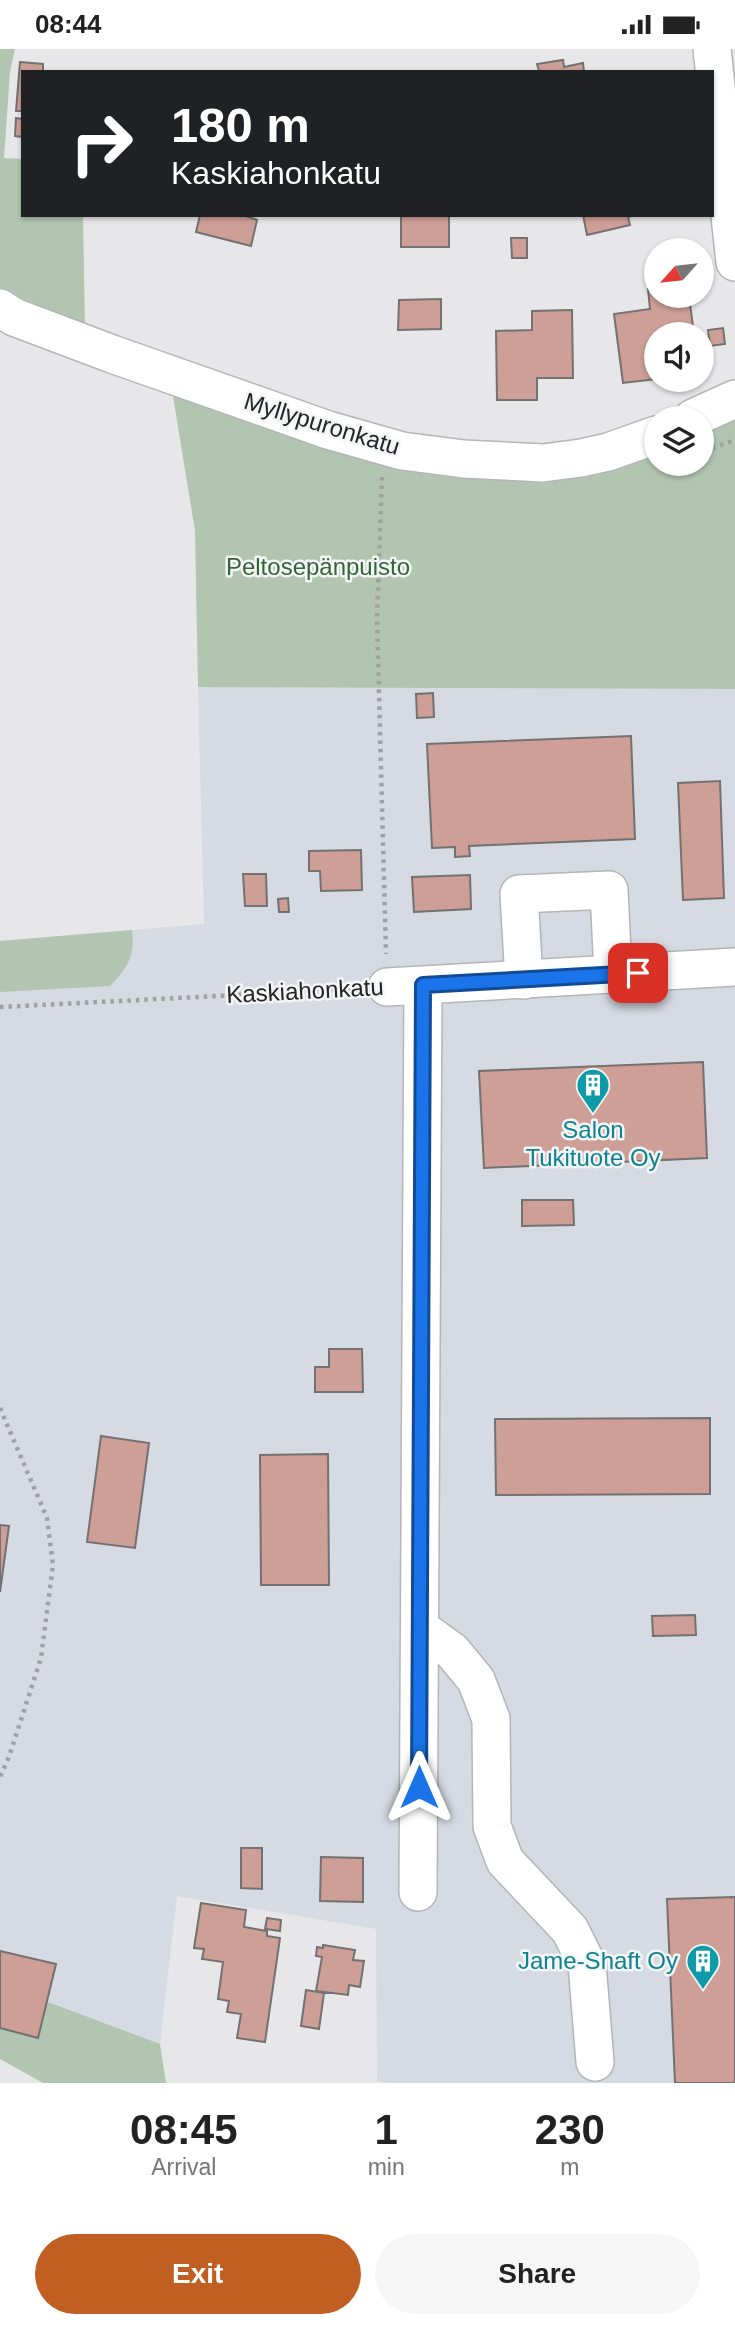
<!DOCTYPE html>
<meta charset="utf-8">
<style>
body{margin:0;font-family:Helvetica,sans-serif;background:#f6f6f6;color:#222;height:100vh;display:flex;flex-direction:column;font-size:26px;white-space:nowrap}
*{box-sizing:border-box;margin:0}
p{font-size:23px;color:#767676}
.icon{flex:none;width:38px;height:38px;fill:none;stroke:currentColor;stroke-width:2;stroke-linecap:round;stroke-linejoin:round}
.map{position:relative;height:2034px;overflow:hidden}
.details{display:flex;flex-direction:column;background:#fff;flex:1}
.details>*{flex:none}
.hud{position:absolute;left:21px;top:21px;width:693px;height:147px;border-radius:0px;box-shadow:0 2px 5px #0004;background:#202124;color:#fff;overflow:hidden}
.needle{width:46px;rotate:243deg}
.tools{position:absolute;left:644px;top:189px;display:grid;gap:14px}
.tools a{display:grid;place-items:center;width:70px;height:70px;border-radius:50%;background:#fff;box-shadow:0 2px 5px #0004;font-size:35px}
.pin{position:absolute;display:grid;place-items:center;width:60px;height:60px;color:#fff;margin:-30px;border-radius:14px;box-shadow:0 4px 10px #0006}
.me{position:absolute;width:77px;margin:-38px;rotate:0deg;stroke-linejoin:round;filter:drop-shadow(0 0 5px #0008)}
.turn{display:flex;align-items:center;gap:24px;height:147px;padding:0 35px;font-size:32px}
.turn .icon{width:91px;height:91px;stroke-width:2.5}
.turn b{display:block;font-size:49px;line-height:60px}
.eta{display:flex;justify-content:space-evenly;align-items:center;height:119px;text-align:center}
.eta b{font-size:42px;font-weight:700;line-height:49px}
.cta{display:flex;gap:14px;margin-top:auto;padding:14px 35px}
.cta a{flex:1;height:80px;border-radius:42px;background:#c15f23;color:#fff;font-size:28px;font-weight:700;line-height:80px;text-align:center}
.cta a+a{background:#f6f6f6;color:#222}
.status{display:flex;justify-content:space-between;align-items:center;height:49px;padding:0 35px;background:#fff;direction:ltr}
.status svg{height:19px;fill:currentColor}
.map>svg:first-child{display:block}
.built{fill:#d6dae2}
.green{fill:#b1c5b1}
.building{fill:#cd9f96;stroke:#737171;stroke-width:2}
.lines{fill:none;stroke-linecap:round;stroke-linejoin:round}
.minor-casing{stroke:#b4b5b7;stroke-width:40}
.path{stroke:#a1a1a2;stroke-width:4.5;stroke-dasharray:3.5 5;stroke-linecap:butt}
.minor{stroke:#fff;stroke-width:37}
.route-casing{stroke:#114b97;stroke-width:18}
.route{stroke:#1a73e8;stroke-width:12}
.labels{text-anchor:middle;stroke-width:5;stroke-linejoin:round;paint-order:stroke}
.street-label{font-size:24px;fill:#252526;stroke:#f4f5f7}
.park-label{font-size:24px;fill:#366439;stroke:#f4f5f7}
.culture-label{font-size:24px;fill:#0d838f;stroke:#f4f5f7}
</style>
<div class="status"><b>08:44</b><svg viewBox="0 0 49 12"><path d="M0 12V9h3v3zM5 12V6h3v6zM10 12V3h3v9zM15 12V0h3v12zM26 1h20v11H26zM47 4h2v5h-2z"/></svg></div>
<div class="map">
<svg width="735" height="2034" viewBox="0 0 735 2034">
<rect width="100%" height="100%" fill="#e7e7e9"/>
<path class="built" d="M198,638L735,640V2034H387L377,2032L376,1880L177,1847L160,1995L0,1935V892L204,875Z"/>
<path class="green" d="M0,0H15L10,23L4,109L23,110V166H83L85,281L0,246Z
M172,341L415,420L656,400V415H702V382L735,367V640L198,638L195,482Z
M132,881C135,908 128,918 110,937L0,943V892Z
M0,1935L160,1995L166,2034H43L0,2010Z"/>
<path class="building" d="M563,11L564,18L583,14L584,23H533L539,22L537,15Z
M20,13L43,15V23H23V62H16Z
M16,69L23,70V88L15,87Z
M200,166H243L257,171L251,197L196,183Z
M401,166H449V198H401Z
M583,166H637L628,168L630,176L587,186Z
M511,189H527V209H512Z
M656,239V247H689L694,285H656V330L623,334L614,265L650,260L648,240Z
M441,250V280L398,281L399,251Z
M572,261L573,329H537V351H497L496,282L532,281V262Z
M723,279L725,295L710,297L708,281Z
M433,644L434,668L417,669L416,645Z
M631,687L635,790L469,797L470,807L455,808V798L432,799L427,695Z
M720,732L724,849L683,851L678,734Z
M361,801L362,841L321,842L320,822H309V802Z
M243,825H266L267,857H245Z
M470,826L471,860L414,863L412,828Z
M288,849L289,863H279L278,850Z
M703,1013L707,1109L484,1119L479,1022Z
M522,1151H573L574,1176L522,1177Z
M329,1300H362L363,1343H315V1318H329Z
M710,1369V1445L496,1446L495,1370Z
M101,1387L149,1394L135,1499L87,1493Z
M328,1405L329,1536H261L260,1406Z
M0,1476L9,1477L0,1543Z
M695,1566L696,1586L653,1587L652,1567Z
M241,1799H262V1840L241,1839Z
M321,1808L363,1809V1853L320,1852Z
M735,1848V2034H675L667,1850Z
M201,1854L246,1861L244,1878L267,1882V1887L280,1889L265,1993L237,1989L241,1965L227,1963L229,1952L218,1950L223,1913L202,1910L204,1900L194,1899Z
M267,1869L281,1871L280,1882L265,1880Z
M323,1896L355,1901L353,1911L364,1912L360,1938L349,1936L348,1946L316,1942L322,1908L316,1907L317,1898L323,1899Z
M0,1902L56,1915L38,1989L0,1979Z
M306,1941L324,1944L319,1980L301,1977Z"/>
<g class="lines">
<defs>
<path id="minor" d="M712,0L735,213
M0,259L14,268L112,305L328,381L402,402L464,410L543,414L581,409L608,403L656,386
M693,369L735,350
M524,931L519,845L609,841L613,925
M387,938L735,918
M420,1579L452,1602L476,1631L491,1670L492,1777L505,1812L570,1881L587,1915L595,2013
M418,1843L423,936"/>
</defs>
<use href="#minor" class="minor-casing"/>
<path class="path" d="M712,399L735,391
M382,428L377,569L386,905
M0,958L356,940
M0,1359L47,1469L53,1516L41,1609L9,1708L0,1728"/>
<use href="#minor" class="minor"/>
</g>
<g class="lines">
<defs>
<path id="route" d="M419,1738L423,936L638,924"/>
</defs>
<use href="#route" class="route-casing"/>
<use href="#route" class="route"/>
</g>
<defs>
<symbol id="building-pin" viewBox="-11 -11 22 30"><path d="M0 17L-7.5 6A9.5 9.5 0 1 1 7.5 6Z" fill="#0f9aa8" stroke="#f4f5f7"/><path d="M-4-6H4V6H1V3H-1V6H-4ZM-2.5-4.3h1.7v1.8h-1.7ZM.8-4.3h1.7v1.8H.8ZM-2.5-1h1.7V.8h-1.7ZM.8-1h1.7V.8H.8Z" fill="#fff"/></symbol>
</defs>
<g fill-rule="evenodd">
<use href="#building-pin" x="574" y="1017" width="38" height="52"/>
<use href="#building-pin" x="684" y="1893" width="38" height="52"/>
</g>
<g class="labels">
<g class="street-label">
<text transform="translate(322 375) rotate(17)" y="8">Myllypuronkatu</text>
<text transform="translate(305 942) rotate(-3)" y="8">Kaskiahonkatu</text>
</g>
<g class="park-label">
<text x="318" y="526">Peltosepänpuisto</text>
</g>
<g class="culture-label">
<text x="593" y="1089">Salon<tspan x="593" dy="28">Tukituote Oy</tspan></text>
<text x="678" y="1920" text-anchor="end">Jame-Shaft Oy</text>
</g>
</g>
</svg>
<div class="tools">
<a><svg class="needle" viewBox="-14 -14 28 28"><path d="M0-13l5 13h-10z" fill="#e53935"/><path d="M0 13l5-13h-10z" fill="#767676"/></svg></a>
<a><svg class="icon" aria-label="sound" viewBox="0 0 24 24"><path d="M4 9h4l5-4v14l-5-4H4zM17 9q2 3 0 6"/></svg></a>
<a><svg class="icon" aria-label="layers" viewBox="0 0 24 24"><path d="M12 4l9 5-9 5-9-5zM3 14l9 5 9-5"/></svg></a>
</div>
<div class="pin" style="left:638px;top:924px;background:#d93025"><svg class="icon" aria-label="arrive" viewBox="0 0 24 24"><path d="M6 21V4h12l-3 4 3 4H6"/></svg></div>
<svg class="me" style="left:419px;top:1738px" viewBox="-20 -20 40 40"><path d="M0-17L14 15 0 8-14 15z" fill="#1a73e8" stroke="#fff" stroke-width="4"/></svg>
<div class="hud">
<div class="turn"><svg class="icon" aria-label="right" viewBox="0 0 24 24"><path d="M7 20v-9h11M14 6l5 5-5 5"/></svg><div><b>180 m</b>Kaskiahonkatu</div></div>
</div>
</div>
<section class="details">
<div class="eta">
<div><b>08:45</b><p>Arrival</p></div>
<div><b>1</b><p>min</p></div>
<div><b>230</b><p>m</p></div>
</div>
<div class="cta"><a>Exit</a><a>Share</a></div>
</section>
